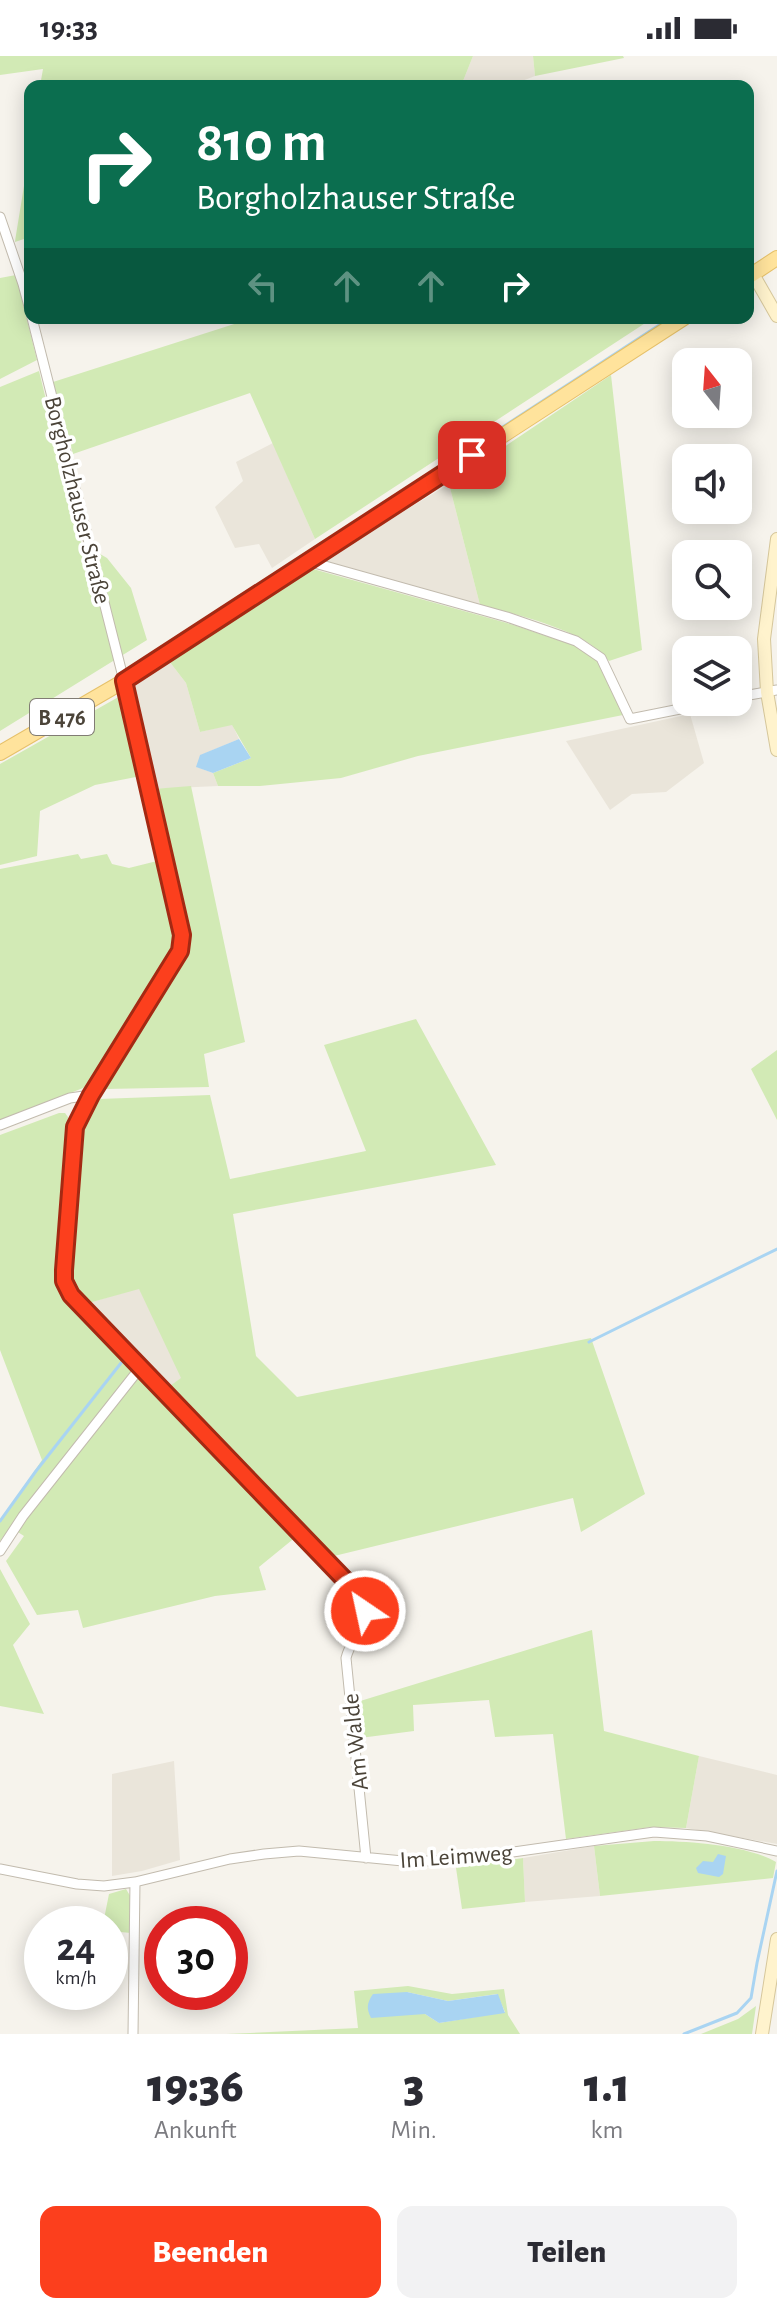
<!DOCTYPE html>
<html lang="de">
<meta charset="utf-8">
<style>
body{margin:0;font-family:"Alegreya Sans",sans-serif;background:#f2f2f3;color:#2b2b33;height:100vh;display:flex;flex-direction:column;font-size:30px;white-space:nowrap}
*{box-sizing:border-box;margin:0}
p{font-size:26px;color:#7c7c81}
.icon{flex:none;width:44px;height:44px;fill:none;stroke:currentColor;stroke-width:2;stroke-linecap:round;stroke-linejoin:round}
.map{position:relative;height:1978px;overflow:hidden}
.sheet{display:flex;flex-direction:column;background:#fff;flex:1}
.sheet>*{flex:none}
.banner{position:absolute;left:24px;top:24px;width:730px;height:244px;border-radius:16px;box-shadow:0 4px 20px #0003;background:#0b6e4f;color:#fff;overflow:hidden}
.needle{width:52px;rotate:343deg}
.fabs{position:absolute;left:672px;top:292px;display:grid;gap:16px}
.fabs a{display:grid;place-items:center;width:80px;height:80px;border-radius:16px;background:#fff;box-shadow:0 4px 20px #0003;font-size:40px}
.speed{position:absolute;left:24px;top:1850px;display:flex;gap:16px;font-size:40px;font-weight:700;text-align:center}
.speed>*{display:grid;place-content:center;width:104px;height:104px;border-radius:50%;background:#fff;box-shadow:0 4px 20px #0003;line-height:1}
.speed small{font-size:20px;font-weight:400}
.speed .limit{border:12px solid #d22;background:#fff;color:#111}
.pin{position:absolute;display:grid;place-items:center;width:68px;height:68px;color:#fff;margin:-34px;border-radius:16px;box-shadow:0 4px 12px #0006}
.me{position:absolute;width:88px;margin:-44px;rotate:326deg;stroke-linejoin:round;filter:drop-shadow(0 0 6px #0008)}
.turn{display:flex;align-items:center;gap:28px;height:168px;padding:0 40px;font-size:36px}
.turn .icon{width:104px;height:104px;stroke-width:2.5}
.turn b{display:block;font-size:56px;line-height:68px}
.lanes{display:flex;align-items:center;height:76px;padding:0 40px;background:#0003;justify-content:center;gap:40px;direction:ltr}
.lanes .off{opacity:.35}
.eta{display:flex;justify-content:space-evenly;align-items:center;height:136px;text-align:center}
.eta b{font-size:48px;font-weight:800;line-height:56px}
.action{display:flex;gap:16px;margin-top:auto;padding:16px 40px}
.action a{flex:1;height:92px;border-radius:16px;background:#fc3f1d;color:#fff;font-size:32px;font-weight:800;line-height:92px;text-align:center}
.action a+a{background:#f2f2f3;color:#2b2b33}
.status{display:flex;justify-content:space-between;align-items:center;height:56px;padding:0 40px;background:#fff;direction:ltr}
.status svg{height:22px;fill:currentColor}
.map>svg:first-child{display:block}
.residential{fill:#eae5da}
.green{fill:#d2eab5;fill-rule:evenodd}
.water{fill:#a9d4f2}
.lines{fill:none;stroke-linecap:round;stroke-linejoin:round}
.stream{stroke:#a9d4f2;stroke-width:3}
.street-casing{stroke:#c2bbae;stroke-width:11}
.secondary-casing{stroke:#d6c79b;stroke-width:14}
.primary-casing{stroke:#e6c16a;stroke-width:16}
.street{stroke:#fff;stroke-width:9}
.secondary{stroke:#fff3cd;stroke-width:12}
.primary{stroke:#ffe39c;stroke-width:14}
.route-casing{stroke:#a42913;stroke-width:20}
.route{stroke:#fc3f1d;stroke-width:14}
.labels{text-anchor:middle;stroke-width:7;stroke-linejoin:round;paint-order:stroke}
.shield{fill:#fff;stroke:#817c74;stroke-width:2}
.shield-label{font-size:22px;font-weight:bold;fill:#4b4439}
.street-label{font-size:24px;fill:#4b4439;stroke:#fff}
</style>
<div class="status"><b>19:33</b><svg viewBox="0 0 49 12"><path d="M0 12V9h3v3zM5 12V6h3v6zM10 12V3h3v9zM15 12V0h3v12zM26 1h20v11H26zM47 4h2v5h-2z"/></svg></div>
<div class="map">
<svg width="777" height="1978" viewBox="0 0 777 1978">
<rect width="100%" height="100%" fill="#f6f3ec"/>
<path class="residential" d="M473,0H533L535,20L509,30H461Z
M273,387L315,483L272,512L259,488L235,492L215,451L243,425L236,406Z
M449,428L480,549L329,508L325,503Z
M169,605L186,627L200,676L232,668L239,683L201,699L197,711L213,717L218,730L153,733L129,630Z
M690,658L704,707L666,736L632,738L610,754L566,685Z
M139,1232L182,1322L167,1332L85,1248Z
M699,1700L777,1719V1788L686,1772Z
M174,1705L180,1804L142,1815L112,1820V1718Z
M594,1790L600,1840L525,1846L523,1802Z"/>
<path class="green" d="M0,0H473L461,30H40L43,13L0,19Z
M533,0H623L624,2L535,20Z
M30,93V181L15,186V185Z
M16,219L37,304L0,323V222Z
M253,262H653L315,483L250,337L73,398L53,326Z
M39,315L81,487L107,502L131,532L147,584L0,675V331Z
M611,319L642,594L609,605C588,575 515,558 480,549L449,428Z
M313,513L507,567L576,590L597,605L623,659L418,700L341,722L260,730H218L213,717L251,702L232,669L200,676L186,627L169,605Z
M122,639L141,720L95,729L40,755L37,800L0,809V708Z
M191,730L245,986L204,998L209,1031L105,1033L181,907L186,895L187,877L153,733Z
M78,798L81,803L107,798L112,808L129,812L161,804L176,874L170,908L98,1020L83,1032L0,1065V813Z
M416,963L496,1109L233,1158L256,1300L297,1341L591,1282L645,1438L581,1476L573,1442L330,1501L167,1332L181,1322L139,1233L85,1248L70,1231L67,1214L77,1080L83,1066L99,1043L210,1039L230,1123L366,1095L324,989Z
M777,994V1064L751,1013Z
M59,1057H65L68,1061L58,1230L126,1305L297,1480L259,1511L266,1534L215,1540L83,1572L78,1554L37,1559L6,1505L24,1480L10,1471L0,1485V1466L42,1404L0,1294V1079Z
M0,1513L30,1568L13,1589L44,1658L0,1650Z
M592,1574L604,1675L699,1700L686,1772L651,1771L566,1783L553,1678L495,1681L489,1644L413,1649L414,1675L360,1682L357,1646Z
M654,1785C687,1785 747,1789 776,1806L773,1822L600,1840L594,1790Z
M523,1802L525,1846L462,1853L456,1812Z
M126,1833L132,1843L131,1877L110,1875V1868H103L109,1838Z
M408,1930L452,1938L504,1933L508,1959L520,1978H226L358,1972L354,1935ZM407,1936L448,1945L497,1938L505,1956L439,1967L425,1958Z
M756,1950L752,1978H701L738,1963Z"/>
<path class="water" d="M239,683L251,702L213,717L196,711L200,699Z
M718,1798L726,1800L723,1818L719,1821L698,1817L696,1812L703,1805L713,1806Z
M407,1936L448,1945L498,1938L505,1957L439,1967L425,1958L371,1962C366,1952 367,1947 373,1938Z"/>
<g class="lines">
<path class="stream" d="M420,425L670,262
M323,487L406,434
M589,1286L777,1193
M0,1465L36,1415L121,1307
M684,1978L737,1957L751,1942L757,1907L777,1815"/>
<defs>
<path id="street" d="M0,161L23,228L30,254
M32,262L124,625L182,879L180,895L176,905L91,1039L75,1071L71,1101L64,1225L71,1239L82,1251L361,1543C372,1569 352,1578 346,1602L366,1802
M313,503L318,508L507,561L576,585L601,602L630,663L715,646
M738,641L777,634
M0,1069L70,1042L91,1039
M0,1495L23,1460L140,1312
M0,1813L77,1828L104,1830L135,1826L230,1803L264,1798L299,1795L403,1805H450L654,1776L707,1780L777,1795
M133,1978L135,1826"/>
<path id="secondary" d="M753,218L777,260
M777,483L764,583L767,636L777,694
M762,1978L777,1883"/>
<path id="primary" d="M748,221L777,202
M0,697L124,625L684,262"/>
</defs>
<use href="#street" class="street-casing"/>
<use href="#secondary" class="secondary-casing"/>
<use href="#primary" class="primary-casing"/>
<use href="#street" class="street"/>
<use href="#secondary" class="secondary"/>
<use href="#primary" class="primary"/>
</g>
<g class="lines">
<defs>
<path id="route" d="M365,1555L361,1543L346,1525L71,1239L64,1225V1214L75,1071L91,1039L180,895L182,879L124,625L472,399"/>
</defs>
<use href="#route" class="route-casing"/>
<use href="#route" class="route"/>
</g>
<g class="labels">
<rect class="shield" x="30" y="643" width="64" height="36" rx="6"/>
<g class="shield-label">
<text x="62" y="669">B 476</text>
</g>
<g class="street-label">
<text transform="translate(78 444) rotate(76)" y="8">Borgholzhauser Straße</text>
<text transform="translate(355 1686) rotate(-96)" y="8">Am Walde</text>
<text transform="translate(456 1800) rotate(-4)" y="8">Im Leimweg</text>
</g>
</g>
</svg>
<div class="fabs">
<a><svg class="needle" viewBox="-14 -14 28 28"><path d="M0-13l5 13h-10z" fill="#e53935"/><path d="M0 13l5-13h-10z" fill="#7c7c81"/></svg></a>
<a><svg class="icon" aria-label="sound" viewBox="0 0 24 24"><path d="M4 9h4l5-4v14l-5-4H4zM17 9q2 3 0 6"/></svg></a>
<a><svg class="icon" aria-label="search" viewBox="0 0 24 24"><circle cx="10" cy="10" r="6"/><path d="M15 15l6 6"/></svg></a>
<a><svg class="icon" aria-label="layers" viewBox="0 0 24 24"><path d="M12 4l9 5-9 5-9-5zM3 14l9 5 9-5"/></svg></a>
</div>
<div class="speed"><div>24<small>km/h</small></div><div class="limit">30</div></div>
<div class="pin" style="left:472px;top:399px;background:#d93025"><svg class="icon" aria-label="arrive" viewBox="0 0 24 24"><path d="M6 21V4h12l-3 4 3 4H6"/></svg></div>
<svg class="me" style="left:365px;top:1555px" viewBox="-20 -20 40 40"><circle r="17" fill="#fc3f1d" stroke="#fff" stroke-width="3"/><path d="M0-11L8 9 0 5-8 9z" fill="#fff"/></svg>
<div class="banner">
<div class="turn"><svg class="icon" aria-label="right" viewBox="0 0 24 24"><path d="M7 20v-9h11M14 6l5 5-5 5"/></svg><div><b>810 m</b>Borgholzhauser Straße</div></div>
<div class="lanes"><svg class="icon off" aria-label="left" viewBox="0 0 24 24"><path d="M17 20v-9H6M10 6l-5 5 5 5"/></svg><svg class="icon off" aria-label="ahead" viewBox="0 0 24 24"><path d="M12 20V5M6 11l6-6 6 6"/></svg><svg class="icon off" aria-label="ahead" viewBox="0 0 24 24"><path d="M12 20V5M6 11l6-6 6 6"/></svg><svg class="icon" aria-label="right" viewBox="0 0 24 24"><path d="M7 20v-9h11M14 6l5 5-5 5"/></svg></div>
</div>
</div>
<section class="sheet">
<div class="eta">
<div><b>19:36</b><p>Ankunft</p></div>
<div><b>3</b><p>Min.</p></div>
<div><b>1.1</b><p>km</p></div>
</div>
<div class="action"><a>Beenden</a><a>Teilen</a></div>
</section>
